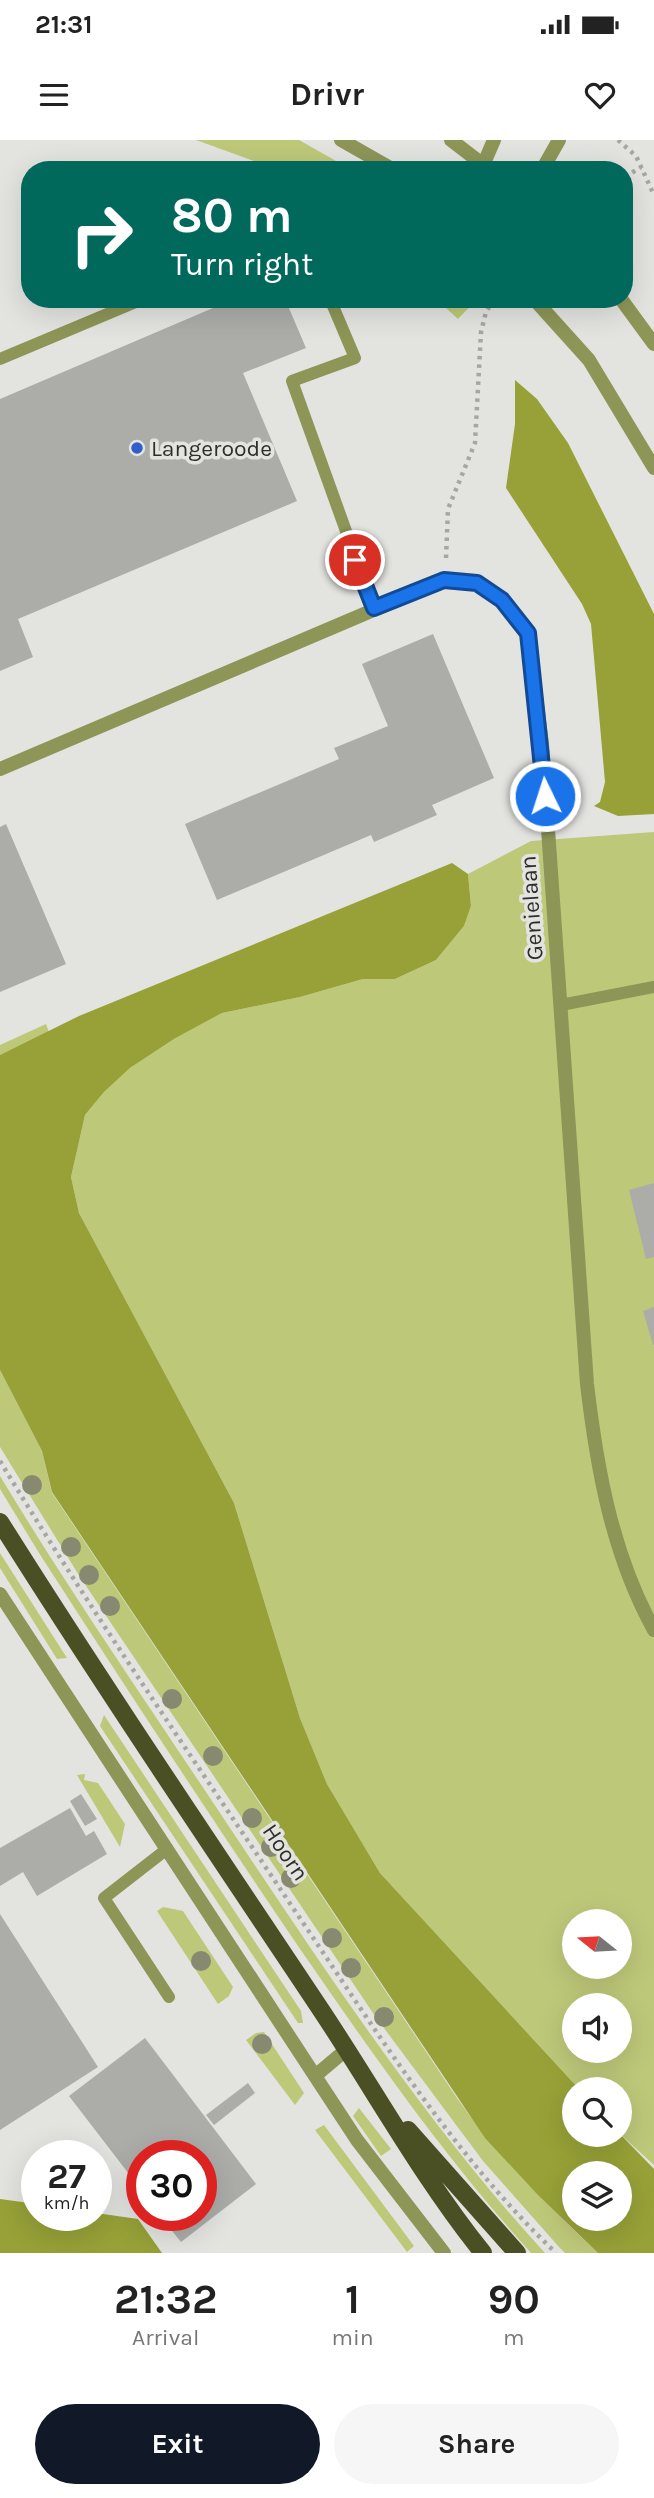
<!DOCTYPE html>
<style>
body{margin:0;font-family:Karla,sans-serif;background:#f6f6f6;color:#222;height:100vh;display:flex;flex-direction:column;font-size:26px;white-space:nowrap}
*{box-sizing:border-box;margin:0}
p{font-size:23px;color:#767676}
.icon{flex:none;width:38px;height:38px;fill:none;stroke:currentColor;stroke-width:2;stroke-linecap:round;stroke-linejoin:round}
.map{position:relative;height:2113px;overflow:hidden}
.drawer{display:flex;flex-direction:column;background:#fff;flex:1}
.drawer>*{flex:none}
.hud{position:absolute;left:21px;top:21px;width:612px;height:147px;border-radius:28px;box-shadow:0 7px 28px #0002;background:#00695c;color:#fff;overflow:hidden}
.needle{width:46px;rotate:288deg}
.controls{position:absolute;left:562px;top:1769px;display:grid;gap:14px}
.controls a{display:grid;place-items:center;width:70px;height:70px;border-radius:50%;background:#fff;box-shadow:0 7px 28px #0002;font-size:35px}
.speed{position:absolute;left:21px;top:2000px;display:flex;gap:14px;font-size:35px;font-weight:700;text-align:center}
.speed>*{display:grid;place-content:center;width:91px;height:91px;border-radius:50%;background:#fff;box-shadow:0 7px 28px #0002;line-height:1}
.speed small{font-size:18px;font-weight:400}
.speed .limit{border:10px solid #d22;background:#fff;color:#111}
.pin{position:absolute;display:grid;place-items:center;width:60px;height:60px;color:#fff;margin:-30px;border:4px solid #fff;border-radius:50%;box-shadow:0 2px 7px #0007}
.me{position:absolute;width:77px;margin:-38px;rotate:356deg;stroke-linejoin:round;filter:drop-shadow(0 0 5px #0008)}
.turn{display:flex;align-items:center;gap:24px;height:147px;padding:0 35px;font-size:32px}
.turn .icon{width:91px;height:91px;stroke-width:2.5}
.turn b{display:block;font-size:49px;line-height:60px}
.eta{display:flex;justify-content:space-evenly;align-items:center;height:119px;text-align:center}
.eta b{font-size:42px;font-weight:700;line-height:49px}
.button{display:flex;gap:14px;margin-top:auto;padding:14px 35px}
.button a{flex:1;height:80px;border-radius:42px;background:#111827;color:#fff;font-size:28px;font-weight:700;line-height:80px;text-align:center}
.button a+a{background:#f6f6f6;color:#222}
.status{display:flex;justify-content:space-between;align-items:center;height:49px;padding:0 35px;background:#fff;direction:ltr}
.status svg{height:19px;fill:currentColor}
header{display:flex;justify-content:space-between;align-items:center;height:91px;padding:0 35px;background:#fff;font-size:32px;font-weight:700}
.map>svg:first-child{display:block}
.green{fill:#bec879;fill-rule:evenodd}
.water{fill:#97a137;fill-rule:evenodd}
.building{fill:#acaca9}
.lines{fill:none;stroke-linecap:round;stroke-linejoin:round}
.path{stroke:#a6a7a4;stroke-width:4.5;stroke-dasharray:3.5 5;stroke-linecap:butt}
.service{stroke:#8d9557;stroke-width:12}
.minor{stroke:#8d9557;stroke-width:14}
.tertiary{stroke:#8d9557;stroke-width:14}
.primary{stroke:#4a4f24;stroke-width:18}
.tree{fill:#878970}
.route-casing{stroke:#114b97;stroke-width:18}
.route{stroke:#1a73e8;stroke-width:12}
.poi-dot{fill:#325dcd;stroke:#e3e4e0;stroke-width:2.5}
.labels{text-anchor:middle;stroke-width:7;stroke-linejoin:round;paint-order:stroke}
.poi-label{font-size:23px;fill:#2e2f2d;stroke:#e3e4e0;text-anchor:start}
.street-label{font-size:23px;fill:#2e2f2d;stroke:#e3e4e0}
</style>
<div class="status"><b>21:31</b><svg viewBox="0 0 49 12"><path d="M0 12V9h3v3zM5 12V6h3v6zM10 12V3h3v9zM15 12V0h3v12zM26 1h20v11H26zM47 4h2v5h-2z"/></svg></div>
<header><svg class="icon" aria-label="menu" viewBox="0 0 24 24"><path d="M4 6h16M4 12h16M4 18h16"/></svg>Drivr<svg class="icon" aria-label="heart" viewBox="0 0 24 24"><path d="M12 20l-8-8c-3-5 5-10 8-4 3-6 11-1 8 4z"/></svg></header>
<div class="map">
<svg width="654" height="2113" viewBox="0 0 654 2113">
<rect width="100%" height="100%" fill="#e3e4e0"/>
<path class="green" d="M196,0H299L352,30H279Z
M436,159H477L458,179Z
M654,692V2025L620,1994V1950L579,1949L380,1733L327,1644L300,1578L234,1363L79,1073L71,1037L85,975L104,952L130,928L174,899L222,873L300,857L363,839H395L436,820L464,786L471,766L468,734L531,701ZM574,1782H620V1827H574ZM574,1866H620V1911H574Z
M46,884L49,892L0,915V905Z
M0,1230L42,1311L52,1353L457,1958C497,2016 547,2064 598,2113H565L559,2107L483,2021L375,1876L80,1437L0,1307Z
M0,1336C70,1452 147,1563 222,1676C323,1827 422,1979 545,2113H531C444,2017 371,1912 298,1806C210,1676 124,1545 39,1413L0,1349Z
M0,1413L67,1518L57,1519L0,1428Z
M104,1575L301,1871L303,1883H298L100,1586Z
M85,1634L84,1640L98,1643L125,1684L120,1707L77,1635Z
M163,1767L183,1771L233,1847L229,1856L218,1864L157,1771Z
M264,1892L304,1953L295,1965L246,1900L256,1893Z
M359,1968L391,2009L381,2016L353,1976Z
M324,1985L414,2106L407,2112L315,1990Z"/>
<path class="water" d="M515,240L537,259L568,303L654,474V674L618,676L594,666L600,662L605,642L591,484L582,464L506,348L515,284Z
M452,723L468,734L471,766L464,786L436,820L395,839H363L300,857L222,873L174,899L130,928L104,952L85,975L71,1037L79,1073L234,1363L300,1578L327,1644L380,1733L579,1949L574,1950V1995L620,1994L654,2029V2113H598L537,2054L485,1998L52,1352L42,1311L0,1230V915L79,876ZM574,2034H620V2079H574Z
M0,2059L37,2064V2076H96V2073L138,2079L162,2113H0Z"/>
<path class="building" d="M234,159H285L306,208L243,233L297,361L18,479L33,517L0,531V259Z
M433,494L494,638L432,665L437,675L374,702L371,695L217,760L185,684L339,619L334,608L388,586L362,524Z
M6,684L66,824L0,852V687Z
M654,1043V1117L646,1119L629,1050Z
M654,1167V1205H653L643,1171Z
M81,1654L97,1679L85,1686L70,1661Z
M70,1668L86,1696L94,1691L107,1714L37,1756L23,1732L0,1746V1708Z
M0,1774L98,1927L0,1990Z
M145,1898L256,2044L181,2102L160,2076H201V2016H142V2051L69,1956Z
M248,1943L255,1953L214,1985L206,1975Z"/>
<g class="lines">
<path class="path" d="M618,0L636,16L654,55
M625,37L641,27
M446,418L448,369L475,303L481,192L486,172L494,159
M0,1321C92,1473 194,1620 293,1768C374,1887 451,2013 556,2113"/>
<path class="service" d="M330,159L355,218L292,241L374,469
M0,219L143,159
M561,865L654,847
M167,1709L104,1758L169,1857"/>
<path class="minor" d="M481,30L494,0
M542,30L559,0
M0,629L444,440L476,443L502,460L528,493L542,604L587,1244C597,1329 612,1414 654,1490
M0,1454L315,1936
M347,1909L315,1936L357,2000L444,2113"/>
<path class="tertiary" d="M341,0L394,30
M451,0L490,30
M534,159L589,220L654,328
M621,159L654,204"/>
<path class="primary" d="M0,1382C104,1547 213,1708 321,1870C375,1951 422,2037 483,2113
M408,1990L517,2113"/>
</g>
<g class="tree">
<circle cx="32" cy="1345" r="10"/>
<circle cx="71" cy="1407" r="10"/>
<circle cx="89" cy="1435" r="10"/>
<circle cx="110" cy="1466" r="10"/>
<circle cx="172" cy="1559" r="10"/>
<circle cx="213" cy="1616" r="10"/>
<circle cx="252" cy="1678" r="10"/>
<circle cx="271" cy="1707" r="10"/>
<circle cx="291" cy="1738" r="10"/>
<circle cx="332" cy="1798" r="10"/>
<circle cx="201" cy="1821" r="10"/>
<circle cx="351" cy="1828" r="10"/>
<circle cx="384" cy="1877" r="10"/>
<circle cx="262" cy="1904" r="10"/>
</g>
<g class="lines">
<defs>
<path id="route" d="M355,420L374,468L444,440L477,443L502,460L528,493L545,656"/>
</defs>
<use href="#route" class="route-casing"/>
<use href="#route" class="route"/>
</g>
<circle class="poi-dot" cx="137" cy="308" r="7"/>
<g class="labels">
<g class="poi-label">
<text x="151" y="316">Langeroode</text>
</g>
<g class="street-label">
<text transform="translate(531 768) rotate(-94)" y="8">Genielaan</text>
<text transform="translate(286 1712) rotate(56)" y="8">Hoorn</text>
</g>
</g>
</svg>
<div class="controls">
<a><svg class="needle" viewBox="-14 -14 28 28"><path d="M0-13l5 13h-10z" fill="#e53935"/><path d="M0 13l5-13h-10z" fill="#767676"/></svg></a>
<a><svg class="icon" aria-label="sound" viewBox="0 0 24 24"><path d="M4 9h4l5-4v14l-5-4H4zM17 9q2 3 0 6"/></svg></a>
<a><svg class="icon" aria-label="search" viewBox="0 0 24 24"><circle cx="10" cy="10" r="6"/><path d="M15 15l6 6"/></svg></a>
<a><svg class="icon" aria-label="layers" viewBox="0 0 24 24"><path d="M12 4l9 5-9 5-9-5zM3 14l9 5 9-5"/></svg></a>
</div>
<div class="speed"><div>27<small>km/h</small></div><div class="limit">30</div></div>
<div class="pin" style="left:355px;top:420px;background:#d93025"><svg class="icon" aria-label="arrive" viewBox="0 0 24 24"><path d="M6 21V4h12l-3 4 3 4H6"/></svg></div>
<svg class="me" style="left:545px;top:656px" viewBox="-20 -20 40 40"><circle r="17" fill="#1a73e8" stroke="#fff" stroke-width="3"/><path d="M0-11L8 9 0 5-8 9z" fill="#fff"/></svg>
<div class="hud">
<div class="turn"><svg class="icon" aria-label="right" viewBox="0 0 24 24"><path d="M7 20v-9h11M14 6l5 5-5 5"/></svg><div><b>80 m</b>Turn right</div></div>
</div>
</div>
<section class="drawer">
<div class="eta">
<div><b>21:32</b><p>Arrival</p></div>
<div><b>1</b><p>min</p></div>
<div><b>90</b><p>m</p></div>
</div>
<div class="button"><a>Exit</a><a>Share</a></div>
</section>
